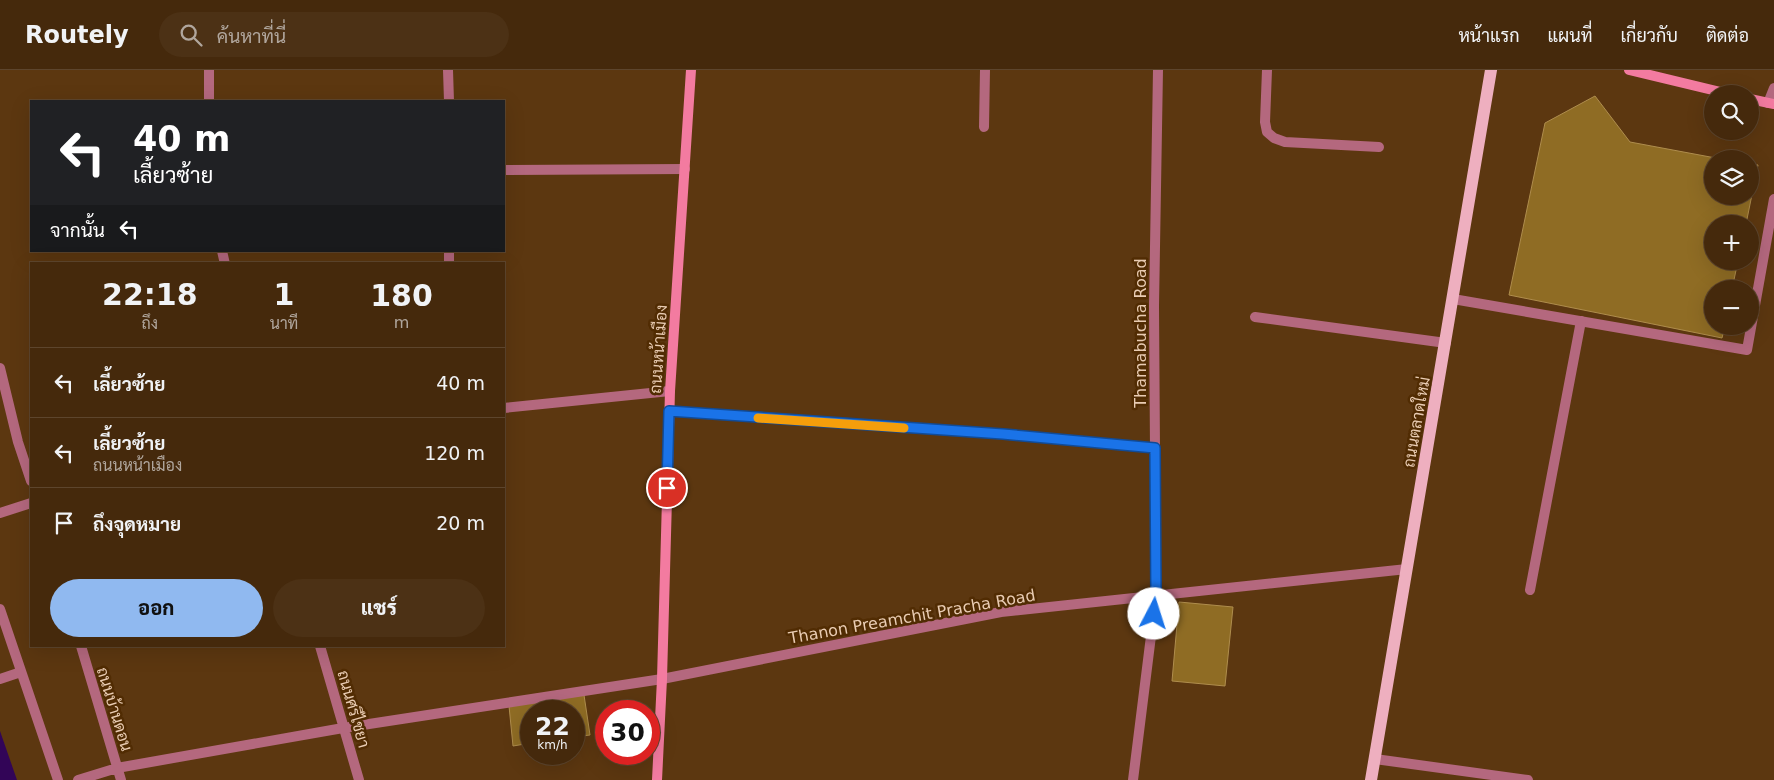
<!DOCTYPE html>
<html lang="th">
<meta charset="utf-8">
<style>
body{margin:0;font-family:"DejaVu Sans",Sarabun,sans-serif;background:#4c3115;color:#f1f3f6;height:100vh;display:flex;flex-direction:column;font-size:19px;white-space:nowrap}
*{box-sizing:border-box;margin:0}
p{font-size:16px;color:#b0a69d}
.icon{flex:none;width:28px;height:28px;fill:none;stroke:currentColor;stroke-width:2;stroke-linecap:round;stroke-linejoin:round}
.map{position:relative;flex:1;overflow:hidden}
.drawer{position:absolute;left:30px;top:192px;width:475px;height:385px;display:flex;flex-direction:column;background:#45290c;border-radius:0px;box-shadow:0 5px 20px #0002,0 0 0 1px #5d452d}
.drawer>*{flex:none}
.guide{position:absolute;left:30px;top:30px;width:475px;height:152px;border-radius:0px;box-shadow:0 5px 20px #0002,0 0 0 1px #5d452d;background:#202124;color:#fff;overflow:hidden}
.buttons{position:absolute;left:1704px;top:15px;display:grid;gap:10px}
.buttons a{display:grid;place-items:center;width:55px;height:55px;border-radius:50%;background:#45290c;box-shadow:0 5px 20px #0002,0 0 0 1px #5d452d;font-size:25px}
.speed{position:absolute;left:520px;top:630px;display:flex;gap:10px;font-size:25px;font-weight:700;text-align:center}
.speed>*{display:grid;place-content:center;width:65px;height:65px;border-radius:50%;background:#45290c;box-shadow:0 5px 20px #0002,0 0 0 1px #5d452d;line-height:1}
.speed small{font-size:12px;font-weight:400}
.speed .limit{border:8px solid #d22;background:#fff;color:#111}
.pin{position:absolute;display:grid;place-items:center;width:42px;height:42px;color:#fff;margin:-21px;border:2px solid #fff;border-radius:50%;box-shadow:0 1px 5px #0007}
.me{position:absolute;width:55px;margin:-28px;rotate:5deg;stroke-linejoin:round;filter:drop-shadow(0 0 4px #0008)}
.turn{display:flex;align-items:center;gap:18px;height:105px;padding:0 20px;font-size:22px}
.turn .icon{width:65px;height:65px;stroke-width:2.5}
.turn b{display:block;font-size:35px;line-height:42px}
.then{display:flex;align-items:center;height:48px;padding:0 20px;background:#0003;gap:10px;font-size:19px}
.eta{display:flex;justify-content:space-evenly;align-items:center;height:85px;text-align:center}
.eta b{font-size:30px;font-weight:800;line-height:35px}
.primary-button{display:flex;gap:10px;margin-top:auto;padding:10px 20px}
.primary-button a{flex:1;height:58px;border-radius:30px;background:#90b9f0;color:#111;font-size:20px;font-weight:800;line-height:58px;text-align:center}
.primary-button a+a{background:#4c3115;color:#f1f3f6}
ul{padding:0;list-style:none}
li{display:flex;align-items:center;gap:15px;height:70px;padding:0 20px;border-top:1px solid #5d452d}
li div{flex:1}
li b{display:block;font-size:19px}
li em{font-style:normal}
header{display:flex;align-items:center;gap:30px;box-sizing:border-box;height:70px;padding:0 25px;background:#45290c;border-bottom:1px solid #5d452d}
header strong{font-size:24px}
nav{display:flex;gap:28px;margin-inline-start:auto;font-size:18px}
.search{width:350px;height:45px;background:#4c3115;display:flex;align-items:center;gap:12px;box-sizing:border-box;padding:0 18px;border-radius:28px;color:#b0a69d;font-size:19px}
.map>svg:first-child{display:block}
.water{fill:#320557}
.building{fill:#8f6c24;stroke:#af8d4d}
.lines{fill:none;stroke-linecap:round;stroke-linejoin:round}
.lane{stroke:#b4687e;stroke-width:10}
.street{stroke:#b4687e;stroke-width:10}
.secondary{stroke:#f37ba0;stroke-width:10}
.primary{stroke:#eeafbf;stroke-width:12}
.route-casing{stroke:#114b97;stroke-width:12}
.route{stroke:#1a73e8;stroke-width:9}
.slow{stroke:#f59e0b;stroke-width:9}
.labels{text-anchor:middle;stroke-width:5;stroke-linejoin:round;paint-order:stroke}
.street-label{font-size:16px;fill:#e9ccb3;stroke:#512c03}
</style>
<header>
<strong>Routely</strong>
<div class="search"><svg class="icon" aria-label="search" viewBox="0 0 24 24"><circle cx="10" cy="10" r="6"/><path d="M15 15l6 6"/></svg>ค้นหาที่นี่</div>
<nav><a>หน้าแรก</a><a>แผนที่</a><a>เกี่ยวกับ</a><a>ติดต่อ</a></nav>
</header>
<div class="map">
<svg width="1774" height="710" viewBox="0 0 1774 710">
<rect width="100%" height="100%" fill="#5c3710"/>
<path class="water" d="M0,661L17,710H0Z"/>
<path class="building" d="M1595,26L1630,72L1721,89H1712V126H1750V94L1758,95L1746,154H1712V191H1738L1732,219H1712V256H1725L1722,268L1509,225L1545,53Z
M1179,532L1233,537L1225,616L1172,611Z
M584,625L590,665L574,667V641H531V673L513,676L509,636Z"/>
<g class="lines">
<path class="lane" d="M1453,229L1747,280L1774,129
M0,539L58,710
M0,609L21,602"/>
<path class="street" d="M448,0L449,31
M1267,0L1265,52L1267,62L1274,68L1285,72L1379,77
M209,31V0
M1768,33L1774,18
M984,57L985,0
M504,100L685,99
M222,181L225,194
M449,194V181
M1255,247L1446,273
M0,298L18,372L31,411
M504,338L670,321
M669,341L1003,364L1155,378
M0,443L31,433
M1530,520L1581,251
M81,576L121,710
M320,576L359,710
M1375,689L1528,710
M78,710L117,698L343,658L662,609L1001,542L1407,499
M1133,710L1156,526L1154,236L1158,0"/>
<path class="secondary" d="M1629,0L1729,24
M1750,29L1774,34
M657,710L662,609L670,321L691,0"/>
<path class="primary" d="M1371,710L1491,0"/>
</g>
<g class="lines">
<defs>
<path id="route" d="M667,418L669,341L1003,364L1155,378L1156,526L1154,544"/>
</defs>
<use href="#route" class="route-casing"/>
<use href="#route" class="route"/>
<path class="slow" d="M758,348L904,358"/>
</g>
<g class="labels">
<g class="street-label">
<text transform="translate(1140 263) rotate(-90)" y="6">Thamabucha Road</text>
<text transform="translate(658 279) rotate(-86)" y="6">ถนนหน้าเมือง</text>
<text transform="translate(1416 352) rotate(-80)" y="6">ถนนตลาดใหม่</text>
<text transform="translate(912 546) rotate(-10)" y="6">Thanon Preamchit Pracha Road</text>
<text transform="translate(115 639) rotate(73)" y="6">ถนนบ้านดอน</text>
<text transform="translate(354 639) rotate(74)" y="6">ถนนศรีไชยา</text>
</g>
</g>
</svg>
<div class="buttons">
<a><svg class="icon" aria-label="search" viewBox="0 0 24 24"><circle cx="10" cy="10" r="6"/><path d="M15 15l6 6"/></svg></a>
<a><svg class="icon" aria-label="layers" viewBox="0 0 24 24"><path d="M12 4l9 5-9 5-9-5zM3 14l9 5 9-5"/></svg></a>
<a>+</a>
<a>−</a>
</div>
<div class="speed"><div>22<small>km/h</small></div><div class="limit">30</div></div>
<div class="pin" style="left:667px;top:418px;background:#d93025"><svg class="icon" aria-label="arrive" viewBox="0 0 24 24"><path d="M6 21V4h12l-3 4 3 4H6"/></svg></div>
<svg class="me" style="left:1154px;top:544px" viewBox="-20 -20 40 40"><circle r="19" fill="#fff"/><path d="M0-13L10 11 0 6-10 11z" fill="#1a73e8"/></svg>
<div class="guide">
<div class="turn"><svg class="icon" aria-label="left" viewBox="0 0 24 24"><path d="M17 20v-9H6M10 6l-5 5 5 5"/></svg><div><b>40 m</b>เลี้ยวซ้าย</div></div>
<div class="then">จากนั้น<svg class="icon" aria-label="left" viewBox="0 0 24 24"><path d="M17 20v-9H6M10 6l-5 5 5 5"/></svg></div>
</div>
<section class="drawer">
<div class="eta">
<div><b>22:18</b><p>ถึง</p></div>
<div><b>1</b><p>นาที</p></div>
<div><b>180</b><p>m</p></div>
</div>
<ul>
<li><svg class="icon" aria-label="left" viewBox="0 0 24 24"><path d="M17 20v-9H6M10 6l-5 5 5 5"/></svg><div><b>เลี้ยวซ้าย</b></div><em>40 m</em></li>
<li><svg class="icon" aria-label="left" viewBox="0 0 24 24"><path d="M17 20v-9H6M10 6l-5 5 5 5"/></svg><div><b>เลี้ยวซ้าย</b><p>ถนนหน้าเมือง</p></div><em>120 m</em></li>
<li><svg class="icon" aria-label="arrive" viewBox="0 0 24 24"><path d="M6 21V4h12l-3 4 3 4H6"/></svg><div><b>ถึงจุดหมาย</b></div><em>20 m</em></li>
</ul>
<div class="primary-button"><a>ออก</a><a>แชร์</a></div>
</section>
</div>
